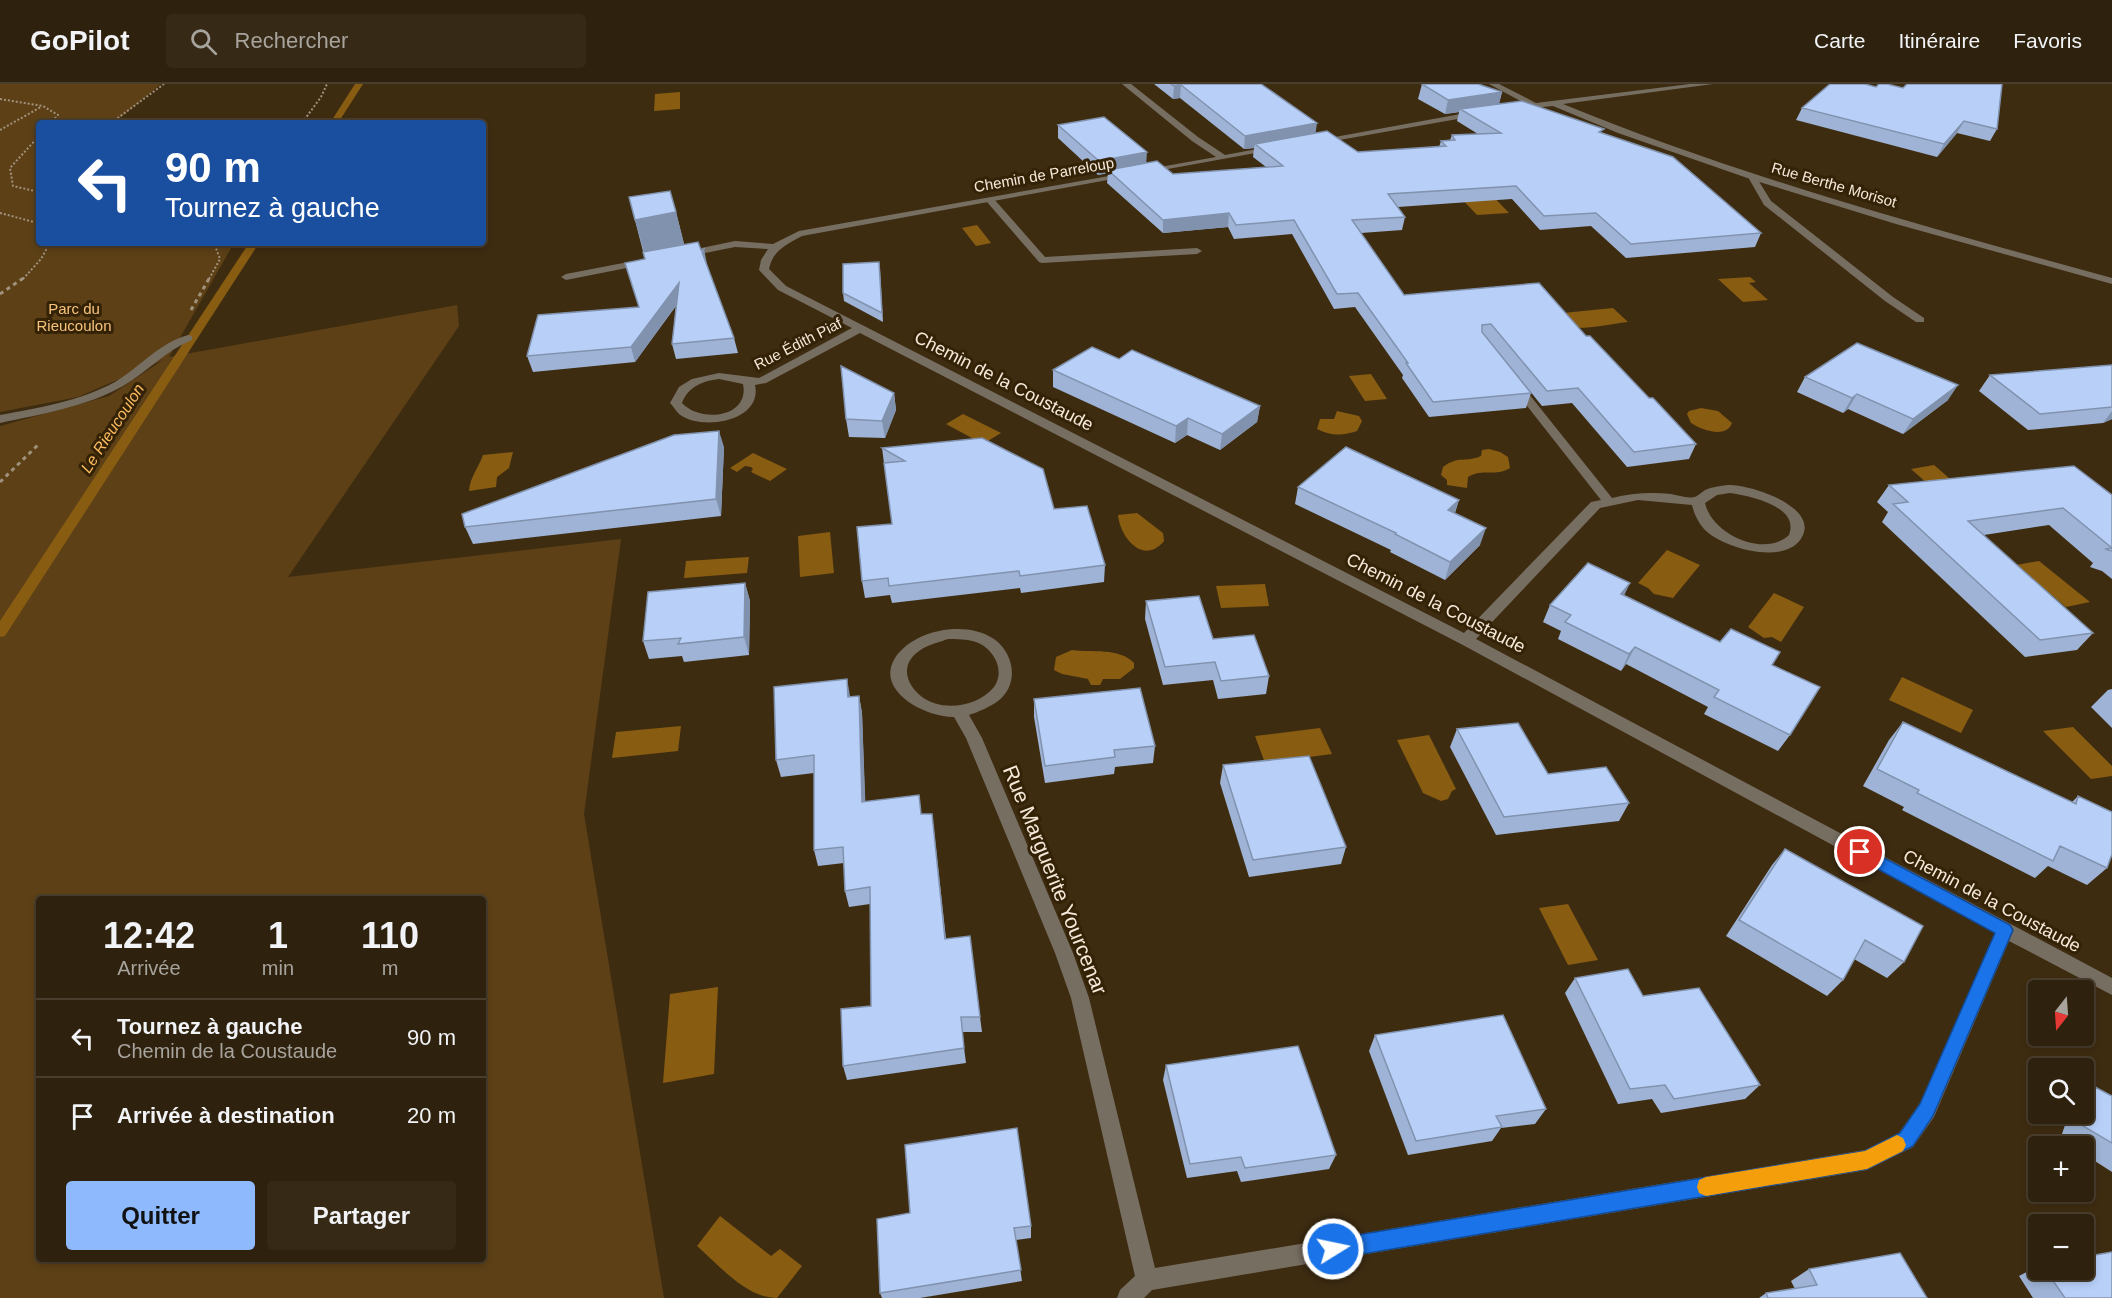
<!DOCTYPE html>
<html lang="fr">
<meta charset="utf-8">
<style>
body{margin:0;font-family:Arial,sans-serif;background:#362916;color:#f1f3f6;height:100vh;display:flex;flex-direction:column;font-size:22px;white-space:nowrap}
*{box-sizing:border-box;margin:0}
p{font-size:20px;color:#a7a39d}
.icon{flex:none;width:33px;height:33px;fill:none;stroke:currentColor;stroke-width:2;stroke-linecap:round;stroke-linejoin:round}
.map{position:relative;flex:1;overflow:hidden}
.panel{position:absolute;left:36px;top:812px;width:450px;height:366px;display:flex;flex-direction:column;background:#2e210d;border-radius:6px;box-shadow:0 3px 9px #0003,0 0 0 2px #493e2e}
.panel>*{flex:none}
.hud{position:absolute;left:36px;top:36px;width:450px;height:126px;border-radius:6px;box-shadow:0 3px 9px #0003,0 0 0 2px #493e2e;background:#1a4fa0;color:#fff;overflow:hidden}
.needle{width:39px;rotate:197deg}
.buttons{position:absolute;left:2028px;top:896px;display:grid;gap:12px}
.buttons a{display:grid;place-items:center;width:66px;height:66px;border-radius:6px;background:#2e210d;box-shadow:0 3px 9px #0003,0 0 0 2px #493e2e;font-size:30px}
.pin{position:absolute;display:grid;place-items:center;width:51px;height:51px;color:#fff;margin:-26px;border:3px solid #fff;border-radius:50%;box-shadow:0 2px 6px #0007}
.me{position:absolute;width:66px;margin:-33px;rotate:80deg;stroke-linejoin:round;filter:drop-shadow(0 0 4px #0008)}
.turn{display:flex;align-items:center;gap:21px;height:126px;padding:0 30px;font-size:27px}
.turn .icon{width:78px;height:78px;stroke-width:2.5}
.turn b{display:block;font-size:42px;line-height:51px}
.eta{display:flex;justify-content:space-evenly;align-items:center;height:102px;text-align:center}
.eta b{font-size:36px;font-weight:800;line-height:42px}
.button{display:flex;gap:12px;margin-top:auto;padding:12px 30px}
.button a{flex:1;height:69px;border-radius:6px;background:#8eb9fd;color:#111;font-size:24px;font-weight:800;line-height:69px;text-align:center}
.button a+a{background:#362916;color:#f1f3f6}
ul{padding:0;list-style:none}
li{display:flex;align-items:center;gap:18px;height:78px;padding:0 30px;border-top:2px solid #493e2e}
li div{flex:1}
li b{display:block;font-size:22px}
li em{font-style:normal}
header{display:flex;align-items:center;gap:36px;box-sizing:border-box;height:84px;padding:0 30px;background:#2e210d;border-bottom:2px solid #493e2e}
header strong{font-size:28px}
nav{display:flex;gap:33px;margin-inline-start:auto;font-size:21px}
.search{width:420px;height:54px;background:#362916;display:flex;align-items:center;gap:15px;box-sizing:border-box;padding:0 21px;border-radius:6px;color:#a7a39d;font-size:22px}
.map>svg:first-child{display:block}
.green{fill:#5d4016;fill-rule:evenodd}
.water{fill:#885c11}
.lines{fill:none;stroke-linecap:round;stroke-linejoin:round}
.stream{fill:#885c11;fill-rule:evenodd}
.path-far1{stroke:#a0927d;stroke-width:2;stroke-dasharray:2 2;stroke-linecap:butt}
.path{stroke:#a0927d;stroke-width:3;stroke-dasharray:4 4;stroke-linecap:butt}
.service{fill:#776e62;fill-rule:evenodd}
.minor{fill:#776e62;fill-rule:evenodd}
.wall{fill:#9eb3d5}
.shaded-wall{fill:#8192ae}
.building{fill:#b8d0f8;stroke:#8192ae;stroke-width:1.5}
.route{fill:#1a73e8;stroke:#114b97;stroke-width:1.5}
.slow{fill:#f59e0b}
.labels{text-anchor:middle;stroke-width:6;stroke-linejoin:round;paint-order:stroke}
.far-street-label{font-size:15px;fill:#f5e9da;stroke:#342207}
.far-park-label{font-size:15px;fill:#f7c37d;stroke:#342207}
.far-water-label{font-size:16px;font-style:italic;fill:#fcbc5f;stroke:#342207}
.street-label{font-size:18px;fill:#f5e9da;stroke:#342207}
.near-street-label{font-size:21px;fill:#f5e9da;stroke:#342207}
</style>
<header>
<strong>GoPilot</strong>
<div class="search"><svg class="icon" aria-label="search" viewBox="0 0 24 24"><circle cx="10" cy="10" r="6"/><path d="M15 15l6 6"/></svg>Rechercher</div>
<nav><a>Carte</a><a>Itinéraire</a><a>Favoris</a></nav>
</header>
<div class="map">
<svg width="2112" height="1214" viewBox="0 0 2112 1214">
<rect width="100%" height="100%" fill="#3e2c11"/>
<path class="green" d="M0,0H161L114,39H39V159H234L169,273L457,221L459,242L288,493L621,455L584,730L664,1214H0V342L109,312L163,276L78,313L0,328ZM39,814H483V1174H39Z"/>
<path class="water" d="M680,8V25L654,27L655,10Z
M1486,105L1509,129L1477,131L1455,108Z
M977,141L991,159L976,162L962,144Z
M1750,193L1756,198L1749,199L1768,216L1743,218L1718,195Z
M1613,224L1628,238C1616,239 1583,246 1577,243C1572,240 1567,233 1563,229Z
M1371,290L1387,315L1365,317L1349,292Z
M1701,324L1718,327L1732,339C1726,355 1702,346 1691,339L1687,330L1689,327Z
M1337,327L1359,332L1362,337L1357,347C1343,352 1331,352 1317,345L1320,335H1334Z
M963,330L1001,349L983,360L946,340Z
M1489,365L1500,368L1508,373L1510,384C1496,393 1482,384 1468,393L1467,404L1447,401V396L1441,391L1443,383C1459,371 1465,379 1481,372L1482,366Z
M513,368L509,384L497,393L496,403L469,407C470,393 478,385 483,371Z
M753,369L787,385L770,397L751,388L753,385L751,383L745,382L737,388L730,384Z
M1934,381L1971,413L1946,416L1911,385Z
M1137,429L1163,449L1164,457C1143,482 1120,453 1118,431Z
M830,448L834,489L800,493L798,452Z
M1667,466L1700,481L1673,514L1654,510L1648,504L1638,499Z
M749,473L747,489L684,494L686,477Z
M2039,477L2090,518L2066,523L2016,481Z
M1265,500L1269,522L1221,524L1216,502Z
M1774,509L1804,523L1781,558L1772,553L1764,554L1748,543Z
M1072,566C1092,569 1119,563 1134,579V584L1120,595H1103L1100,601H1091L1088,595L1062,590L1054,586L1056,573Z
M1902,593L1973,626L1961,649L1889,616Z
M681,642L678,667L612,674L616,648Z
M2073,643L2112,682V692L2091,695L2043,647Z
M1320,644L1332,670L1265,679L1255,652Z
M1429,651L1456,705L1452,707L1448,715L1441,717L1423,709L1397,656Z
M1568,820L1598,876L1568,881L1539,824Z
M718,903L714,990L663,999L670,910Z
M720,1132L771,1172L780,1165L802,1182L777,1214C746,1214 719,1181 697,1162Z"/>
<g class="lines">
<path class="stream" d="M355,0H363L338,39H330Z
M249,159H259L5,552L0,553V537Z"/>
<path class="path-far1" d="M0,15L43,22L58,31L51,39
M111,39L164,0
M302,39L321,13L327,0
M0,46L41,23
M39,52L10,84L13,102L39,108
M0,129L34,138L39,144
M23,195L41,175L50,159
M209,195L220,175L214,159"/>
<path class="path" d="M0,210L25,193
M191,226L210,193
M0,398L40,359"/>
<path class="service" d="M1749,91H1755L1771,117L1893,213L1924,234V238H1916L1885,217L1764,121L1748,93Z
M987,114H993L1045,173L1197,164L1202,167L1197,170L1042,179L1039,178L987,118Z"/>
<path class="minor" d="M1122,0H1131L1198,53L1225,71L1273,62L1277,65L802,152C786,161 773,166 769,185L786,202L1464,549L1591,418L1601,416L1513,304V300H1521L1612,414C1632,409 1650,408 1671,410C1678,411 1687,415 1694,413C1697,413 1702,408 1705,406C1712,403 1720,402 1728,401C1748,400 1816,421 1803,451C1789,483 1723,465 1704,445C1698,438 1694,430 1692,421L1638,416L1600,424L1476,555L2112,894V911L2009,857L1934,1033L1913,1063L1867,1086L1152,1206L1144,1214H1117L1120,1206L1135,1192L1071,914L1055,869L966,654L954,633C928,634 874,608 895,574C914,545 966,536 994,555C1015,570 1019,601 998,617C990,623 978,628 969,631L982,654L1073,869L1089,914L1155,1184L1865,1066L1899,1049L1920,1019L1995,849L1461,560L860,249L766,299L755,301C763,337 702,348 679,330C676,327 673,322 670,319L679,303L692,295L719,289L759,294L852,244L778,206L759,186L761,176L768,165L735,163L685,173L680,170L682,168L735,157L773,160L799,147L1216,73L1192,57ZM719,295L743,300C750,334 700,339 682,319C688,303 702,297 719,295ZM1730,409C1750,412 1800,422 1789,451C1765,474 1712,451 1705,419L1717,411ZM948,555C957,555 967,555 976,558C993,564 1006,586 994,603C978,623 942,628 922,613C904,599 900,578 922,565C930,560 940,558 948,555Z
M1489,0H1499L1536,19L1690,0H1713L1563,20C1741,93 1927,143 2112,194V200L1896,140L1756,97L1618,49L1553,22L1512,26V22L1526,20Z
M1477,27H1480V31L1317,60L1313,57Z
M644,175L647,176V180L566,196L561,193L566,190Z
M188,251L192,252V256C165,267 147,288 123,302C86,323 41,330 0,339V331C39,324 80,317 115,298C140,283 159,259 188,251Z"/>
</g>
<path class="wall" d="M1154,0H1261L1316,49L1358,68L1439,63L1441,57L1450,56L1452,51L1478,50L1457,37L1459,28L1445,30L1418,15L1422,0L1502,8L1499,20L1603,49L1761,149L1755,163L1626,174L1591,142L1540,146L1512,115L1398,123L1405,133L1402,146L1361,149L1404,211L1586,252L1696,360L1689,375L1627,383L1572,319L1542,322L1504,275L1531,309L1526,324L1429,333L1402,294L1403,291L1355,223L1334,225L1292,150L1234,155L1228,143L1163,149L1107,99L1108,89L1098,91L1058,54V41L1173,90L1266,83L1253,73L1254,64L1244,65L1180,14L1173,15Z
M1830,0L1997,45L1990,57L1957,49L1937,73L1796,36L1802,24Z
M629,113L676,128L684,160L707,180L706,181L734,254L738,269L676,275L672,260L676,222L635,278L533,288L527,272L639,223L625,179L645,175Z
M880,186L883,238L844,217L843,209Z
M1119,275L1260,322L1257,338L1220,366L1187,351L1175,359L1053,303V286Z
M2112,281V335L2103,339L2028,346L1979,307L1990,291Z
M1805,293L1948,316L1903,350L1848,325L1843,329L1797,308Z
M894,309L896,326L885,354L849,353L846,335Z
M724,363L721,432L473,460L465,443Z
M882,364L1054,425L1105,481L1104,498L1021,509L1020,504L892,519L890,511L865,514L862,497L892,440Z
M1889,401L2112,411V495L2102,487L2090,483L2093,479L2049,441L1984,451L2093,549L2077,566L2025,573L1882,438L1888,428L1877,418Z
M1298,403L1459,416L1455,429L1480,461L1445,496L1390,468L1391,466L1295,420Z
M745,499L750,517L749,571L684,578L682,572L649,575L643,557Z
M1624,511L1720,558L1773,581L1790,651L1778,667L1704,630L1708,623L1626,580L1621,587L1558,555L1561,547L1543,538L1550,521Z
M1146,517L1213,555L1269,592L1266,610L1218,615L1213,596L1163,601L1145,535Z
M2112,605V644L2091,623L2108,606Z
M859,612L862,629L865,718L921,730L934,746L946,855L980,933L982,948H962L966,979L847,996L843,982L871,922L870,820L849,823L845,807L844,779L818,782L814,766V689L781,693L776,676L851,613Z
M1034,615L1155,662L1153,679L1115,683L1114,690L1045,699L1034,633Z
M1903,638L2072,718L2078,712L2107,784L2087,801L2048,782L2035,794L1902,726L1904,723L1863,702L1889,656Z
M1457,645L1548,690L1629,719L1619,737L1496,751L1450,663Z
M1223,681L1346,763L1341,780L1249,793L1220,699Z
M1785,765L1904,878L1887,894L1854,875L1843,896L1827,912L1726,852L1772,781Z
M1575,894L1643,912L1760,1001L1745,1015L1661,1029L1652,1015L1618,1020L1565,909Z
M1375,951L1546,1025L1535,1040L1501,1044L1492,1057L1408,1071L1369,967Z
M1166,981L1336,1071L1329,1085L1241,1098L1237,1087L1187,1094L1163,996Z
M2095,1003L2112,1012V1088L2084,1070V1062H2069L2060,1056L2069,1029H2084V1011Z
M877,1135L1031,1142V1154L1016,1156L1022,1197L920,1214H882L880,1209Z
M2038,1182V1185H2084L2112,1214H2033L2019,1192Z
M1809,1185L1927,1214H1759L1766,1209L1795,1205L1791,1197Z"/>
<path class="shaded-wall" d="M1181,1L1180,14L1173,15L1174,2Z
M1502,8L1498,23L1460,25L1459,28L1445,30L1448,16Z
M1964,37L1957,49L1937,73L1944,60Z
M1317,39L1315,53L1255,60L1254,64L1244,65L1245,52Z
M1147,68L1146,82L1108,86V89L1098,91L1099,77Z
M676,128L685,164L645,172L635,136Z
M1229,129L1228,143L1163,149V136Z
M704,165L707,180L705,183L702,168Z
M679,199L682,213L635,278L631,263Z
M1958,301L1948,316L1903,350L1913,335Z
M894,309L896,326L885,354L882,337Z
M1857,310L1848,325L1843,329L1852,314Z
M1260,322L1257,338L1220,366L1222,350Z
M2112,327V335L2103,339Z
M1188,334L1187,351L1175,359L1176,342Z
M719,347L724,363L721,432L716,415Z
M1459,416L1453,433L1448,426Z
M1486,444L1480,461L1445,496L1450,478Z
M745,499L750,517L749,571L744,553Z
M1630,499L1622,516L1621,510Z
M1635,563L1626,580L1621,587L1629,570Z
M847,595L850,612L852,630L848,613Z
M859,612L862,629L866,735L862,718Z"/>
<path class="building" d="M1171,0H1261L1317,39L1245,52L1181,1L1174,2Z
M1422,0H1478L1502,8L1448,16Z
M1830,0H1865L1876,3L1879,0H1887L1903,4L1907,0H2002L1997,45L1964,37L1944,60L1802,24Z
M1522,17L1604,45L1599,48L1673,73L1761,149L1631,160L1596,129L1544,132L1516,102L1388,110L1405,133L1352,136L1404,211L1539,199L1586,252H1590L1649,314H1653L1696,360L1634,368L1578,304L1547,307L1491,240L1482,241V248L1531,309L1433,318L1406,279H1408L1358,209L1337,210L1294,136L1236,141L1229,129L1163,136L1108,86L1157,77L1173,90L1283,82L1255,60L1327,47L1358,68L1446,62L1441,57L1455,56L1452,51L1501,49L1460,25Z
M1104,33L1147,68L1099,77L1058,41Z
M670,107L676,128L635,136L629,113Z
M698,158L701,166L704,165L702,168L734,254L672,260L679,199L631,263L527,272L538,231L639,223L625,179L645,175L643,168Z
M879,178L882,229L843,209V180Z
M1857,259L1958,301L1913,335L1857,310L1852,314L1805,293Z
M1092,263L1119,275L1132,266L1260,322L1222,350L1188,334L1176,342L1053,286Z
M2112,281V323L2040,330L1990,291Z
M841,282L894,309L882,337L846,335Z
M719,347L716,415L465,443L462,430L674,351Z
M982,354L1043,385L1054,425L1087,422L1105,481L1020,492L1019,487L889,502L888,494L862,497L857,443L892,440L884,379L905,377L882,364Z
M1346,363L1459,416L1448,426L1486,444L1450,478L1395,450L1396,449L1298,403Z
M2074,382L2112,411V467L2105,465L2112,464L2063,424L1968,437L2093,549L2040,556L1893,420L1908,418L1889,401Z
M1588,479L1630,499L1621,510L1720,558L1731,545L1780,568L1772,581L1820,603L1790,651L1714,613L1719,606L1635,563L1629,570L1565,538L1571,531L1550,521Z
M745,499L744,553L678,560L681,554L643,557L648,508Z
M1199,512L1213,555L1254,551L1269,592L1221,597L1215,578L1165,583L1146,517Z
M847,595L848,613L859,612L862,718L919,711L921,730H932L945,855L970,852L980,933H961L964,964L843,982L841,925L871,922L870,803L845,807L843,763L814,766V671L776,676L774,603Z
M1140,604L1155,662L1114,666L1115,673L1045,682L1034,615Z
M1903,638L2076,720L2078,712L2112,728V770L2107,784L2060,762L2053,777L1917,709L1919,706L1877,685Z
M1518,639L1548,690L1606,683L1629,719L1504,733L1457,645Z
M1309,672L1346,763L1253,776L1223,681Z
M1785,765L1923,842L1904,878L1865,856L1843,896L1739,836Z
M1628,885L1643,912L1699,904L1760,1001L1674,1015L1665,1001L1630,1005L1575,894Z
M1503,931L1546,1025L1496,1032L1502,1043L1416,1057L1375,951Z
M1298,962L1336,1071L1245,1084L1241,1073L1190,1080L1166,981Z
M2095,1003L2112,1012V1059L2083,1042Z
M1017,1044L1031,1142L1014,1144L1021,1186L880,1209L877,1135L910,1129L905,1061Z
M2112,1168V1214H2065L2045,1185H2084V1173Z
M1900,1169L1927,1214H1768L1766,1209L1817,1201L1809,1185Z"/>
<path class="route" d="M1860,761L2010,841L2013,846L1933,1032L1913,1062L1867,1085L1333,1175L1326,1172L1323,1165L1326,1158L1333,1155L1865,1067L1900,1049L1920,1020L1995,849L1854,772L1852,768L1854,763Z"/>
<path class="slow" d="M1897,1051L1903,1054L1906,1061L1903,1067L1867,1085L1706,1112L1699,1109L1697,1103L1699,1096L1706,1093L1865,1067Z"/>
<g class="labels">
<g class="far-street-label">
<text transform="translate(1044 91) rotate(-10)" y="5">Chemin de Parreloup</text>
<text transform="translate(1834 101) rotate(16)" y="5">Rue Berthe Morisot</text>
<text transform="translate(798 260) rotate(-27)" y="5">Rue Édith Piaf</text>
</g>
<g class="far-park-label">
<text x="74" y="230">Parc du<tspan x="74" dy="17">Rieucoulon</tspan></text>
</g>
<g class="far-water-label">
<text transform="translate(112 344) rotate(-57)" y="6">Le Rieucoulon</text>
</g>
<g class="street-label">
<text transform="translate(1004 297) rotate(27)" y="6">Chemin de la Coustaude</text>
<text transform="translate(1436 519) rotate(27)" y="6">Chemin de la Coustaude</text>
<text transform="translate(1992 817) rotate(28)" y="6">Chemin de la Coustaude</text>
</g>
<g class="near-street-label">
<text transform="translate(1055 796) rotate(68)" y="7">Rue Marguerite Yourcenar</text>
</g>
</g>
</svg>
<div class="buttons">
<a><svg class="needle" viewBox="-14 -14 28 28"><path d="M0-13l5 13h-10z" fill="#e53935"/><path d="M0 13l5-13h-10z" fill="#a7a39d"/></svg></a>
<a><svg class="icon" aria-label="search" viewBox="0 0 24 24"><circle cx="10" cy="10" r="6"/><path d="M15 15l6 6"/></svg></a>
<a>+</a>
<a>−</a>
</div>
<div class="pin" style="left:1860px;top:768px;background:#d93025"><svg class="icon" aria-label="arrive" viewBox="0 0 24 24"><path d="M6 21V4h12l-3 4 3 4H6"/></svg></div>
<svg class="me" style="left:1333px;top:1165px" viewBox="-20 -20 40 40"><circle r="17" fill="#1a73e8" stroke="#fff" stroke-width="3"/><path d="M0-11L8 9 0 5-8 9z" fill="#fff"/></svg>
<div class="hud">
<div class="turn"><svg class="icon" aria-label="left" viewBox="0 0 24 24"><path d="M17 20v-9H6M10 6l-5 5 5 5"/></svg><div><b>90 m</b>Tournez à gauche</div></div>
</div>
<section class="panel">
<div class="eta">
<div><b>12:42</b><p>Arrivée</p></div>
<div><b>1</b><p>min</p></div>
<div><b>110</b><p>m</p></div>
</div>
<ul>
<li><svg class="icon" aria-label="left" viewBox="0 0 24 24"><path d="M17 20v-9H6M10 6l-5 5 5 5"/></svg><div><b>Tournez à gauche</b><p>Chemin de la Coustaude</p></div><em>90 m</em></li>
<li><svg class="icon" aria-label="arrive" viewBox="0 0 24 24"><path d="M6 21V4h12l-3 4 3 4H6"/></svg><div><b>Arrivée à destination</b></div><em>20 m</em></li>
</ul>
<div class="button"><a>Quitter</a><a>Partager</a></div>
</section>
</div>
